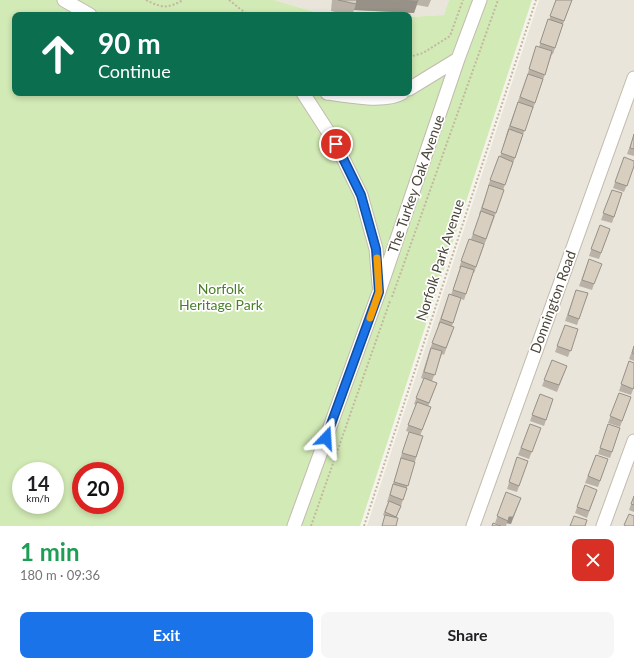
<!DOCTYPE html>
<meta charset="utf-8">
<style>
body{margin:0;font-family:Lato,sans-serif;background:#f6f6f6;color:#202124;height:100vh;display:flex;flex-direction:column;font-size:15px;white-space:nowrap}
*{box-sizing:border-box;margin:0}
p{font-size:13px;color:#757577}
.icon{flex:none;width:22px;height:22px;fill:none;stroke:currentColor;stroke-width:2;stroke-linecap:round;stroke-linejoin:round}
.map{position:relative;height:526px;overflow:hidden}
.drawer{display:flex;flex-direction:column;background:#fff;flex:1}
.drawer>*{flex:none}
.banner{position:absolute;left:12px;top:12px;width:400px;height:84px;border-radius:8px;box-shadow:0 2px 6px #0003;background:#0b6e4f;color:#fff;overflow:hidden}
.speed{position:absolute;left:12px;top:462px;display:flex;gap:8px;font-size:20px;font-weight:700;text-align:center}
.speed>*{display:grid;place-content:center;width:52px;height:52px;border-radius:50%;background:#fff;box-shadow:0 2px 6px #0003;line-height:1}
.speed small{font-size:10px;font-weight:400}
.speed .limit{border:6px solid #d22;background:#fff;color:#111}
.pin{position:absolute;display:grid;place-items:center;width:34px;height:34px;color:#fff;margin:-17px;border:2px solid #fff;border-radius:50%;box-shadow:0 1px 4px #0007}
.me{position:absolute;width:44px;margin:-22px;rotate:20deg;stroke-linejoin:round;filter:drop-shadow(0 0 3px #0008)}
.turn{display:flex;align-items:center;gap:14px;height:84px;padding:0 20px;font-size:18px}
.turn .icon{width:52px;height:52px;stroke-width:2.5}
.turn b{display:block;font-size:28px;line-height:34px}
.round{display:grid;place-items:center;flex:none;width:42px;height:42px;border-radius:8px;background:#f6f6f6}
.head{display:flex;align-items:center;justify-content:space-between;height:68px;padding:0 20px}
h1{font-size:24px;font-weight:700;line-height:30px;color:#1e9e55}
.action{display:flex;gap:8px;margin-top:auto;padding:8px 20px}
.action a{flex:1;height:46px;border-radius:8px;background:#1a73e8;color:#fff;font-size:16px;font-weight:700;line-height:46px;text-align:center}
.action a+a{background:#f6f6f6;color:#202124}
.map>svg:first-child{display:block}
.residential{fill:#eae5da}
.park{fill:#d2eab5;fill-rule:evenodd}
.lines{fill:none;stroke-linecap:round;stroke-linejoin:round}
.minor-casing{stroke:#c2bbae;stroke-width:15}
.path{stroke:#c4b79f;stroke-width:2;stroke-dasharray:2 2;stroke-linecap:butt}
.minor{stroke:#fff;stroke-width:13}
.wall{fill:#bab2a6}
.shaded-wall{fill:#979187}
.building{fill:#d8cfc1;stroke:#979187}
.route-casing{stroke:#114b97;stroke-width:10}
.route{stroke:#1a73e8;stroke-width:7}
.slow{stroke:#f59e0b;stroke-width:7}
.labels{text-anchor:middle;stroke-width:3.5;stroke-linejoin:round;paint-order:stroke}
.street-label{font-size:14px;fill:#4b4439;stroke:#fff}
.park-label{font-size:14px;fill:#4a7f2a;stroke:#fff}
</style>
<div class="map">
<svg width="634" height="526" viewBox="0 0 634 526">
<rect width="100%" height="100%" fill="#f6f3ec"/>
<path class="residential" d="M274,0H449L444,15L409,17V15H325Z
M539,0H634V526H367Z"/>
<path class="park" d="M0,0H274L325,15H15V93H409V17L444,15L449,0H532L360,526H0ZM21,471H55V505H21ZM81,471H115V505H81Z"/>
<g class="lines">
<defs>
<path id="minor" d="M64,0L90,15
M409,89L458,59
M303,93L336,144L361,195L376,249L379,285
M327,93C346,96 386,103 402,93
M294,526L379,292L458,59L480,0
M473,526L634,78
M603,526L634,441"/>
</defs>
<use href="#minor" class="minor-casing"/>
<path class="path" d="M146,0C162,8 167,9 183,0
M229,0L248,15
M409,57L423,53L450,36L463,0
M392,297L498,0
M311,526L390,301
M364,526L536,0"/>
<use href="#minor" class="minor"/>
</g>
<path class="wall" d="M332,0H431L428,7L417,5L414,13L354,10L352,15H348L331,11Z
M556,0H572L562,27L553,54H552L535,103L533,109H532L515,158L503,190L496,213L474,273H473L464,300L461,299L452,326L454,327L444,355L442,354L432,381L437,383L428,407H431L420,436H423L401,506L395,504L401,506L396,518V526H382L385,516L383,515L388,502H387L401,459H400L409,432L406,431L416,405L414,404L424,379L421,378L430,349L439,325H438L447,300L451,295L460,268H459L467,245L471,239L480,214H479L489,186H488L499,156L500,157L507,132L527,76L534,52L539,47L546,26L549,20Z
M634,134V156L627,154Z
M624,157L634,167L624,192L613,188Z
M612,190L622,193L612,223L601,220Z
M600,225L610,229L599,259L589,256Z
M589,259L594,284L592,290L579,286Z
M576,290L588,293L577,325L565,321Z
M565,325L578,329L568,357L555,352Z
M634,346V361L629,359Z
M552,360L567,366L557,392L542,386Z
M629,361L634,387L631,395L619,391Z
M619,393L631,397L620,427L608,423Z
M540,394L553,399L544,426L530,421Z
M530,424L541,428L529,459L518,455Z
M608,424L620,428L610,458L598,454Z
M596,455L608,459L598,487L585,483Z
M517,457L528,461L517,492L507,489Z
M585,485L597,490L587,518L575,513Z
M506,492L511,524L507,523L506,526H502L495,523Z
M634,496V512L629,510Z"/>
<path class="shaded-wall" d="M357,0H391L418,1L414,13L354,10L356,4Z
M521,498L511,524L507,523L506,526L509,517Z"/>
<path class="building" d="M338,0H357L356,4Z
M391,0H418V1Z
M556,0H572L564,21L550,16Z
M548,19L563,24L555,48L540,43Z
M536,46L552,51L545,75L529,69Z
M528,74L543,79L535,103L520,97Z
M518,102L533,107L525,131L510,126Z
M509,129L523,134L515,158L501,153Z
M634,134V149L630,148Z
M499,156L513,162L505,185L490,180Z
M624,157L634,161V166L627,186L615,182Z
M489,185L504,190L496,213L482,208Z
M612,190L622,193L614,217L603,213Z
M481,211L494,216L486,239L473,234Z
M600,225L610,229L601,253L591,249Z
M469,239L484,244L476,267L461,261Z
M589,259L602,264L594,284L582,280Z
M461,266L474,270L466,294L453,290Z
M576,290L588,293L579,319L568,315Z
M449,294L461,298L453,323L441,319Z
M440,322L454,327L446,348L432,343Z
M565,325L578,329L571,351L557,346Z
M634,346V354L632,353Z
M431,348L442,351L435,375L424,372Z
M552,360L567,366L559,385L544,380Z
M629,361L634,363V387L633,389L621,384Z
M424,378L437,383L429,403L416,398Z
M619,393L631,397L622,421L610,416Z
M540,394L553,399L546,420L532,415Z
M417,402L431,407L422,430L408,425Z
M530,424L541,428L532,452L521,448Z
M608,424L620,428L612,452L600,448Z
M409,432L423,436L416,457L402,453Z
M596,455L608,459L600,481L588,476Z
M517,457L528,461L519,486L509,482Z
M401,458L415,462L408,486L394,482Z
M393,484L407,488L403,500L390,495Z
M585,485L597,490L589,511L577,507Z
M506,492L521,498L513,517H509L508,521L497,516Z
M634,496V505L631,504Z
M389,501L401,506L396,517L385,512Z
M629,514L634,516V526H626L624,525Z
M385,515L398,518L396,526H382Z
M574,516L587,520L585,526H570Z
M493,523L501,526H492Z"/>
<g class="lines">
<defs>
<path id="route" d="M326,438L379,292L376,249L361,195L336,144"/>
</defs>
<use href="#route" class="route-casing"/>
<use href="#route" class="route"/>
<path class="slow" d="M370,318L379,292L377,258"/>
</g>
<g class="labels">
<g class="street-label">
<text transform="translate(416 184) rotate(-71)" y="5">The Turkey Oak Avenue</text>
<text transform="translate(440 260) rotate(-72)" y="5">Norfolk Park Avenue</text>
<text transform="translate(553 302) rotate(-70)" y="5">Donnington Road</text>
</g>
<g class="park-label">
<text x="221" y="294">Norfolk<tspan x="221" dy="16">Heritage Park</tspan></text>
</g>
</g>
</svg>
<div class="speed"><div>14<small>km/h</small></div><div class="limit">20</div></div>
<div class="pin" style="left:336px;top:144px;background:#d93025"><svg class="icon" aria-label="arrive" viewBox="0 0 24 24"><path d="M6 21V4h12l-3 4 3 4H6"/></svg></div>
<svg class="me" style="left:326px;top:438px" viewBox="-20 -20 40 40"><path d="M0-17L14 15 0 8-14 15z" fill="#1a73e8" stroke="#fff" stroke-width="4"/></svg>
<div class="banner">
<div class="turn"><svg class="icon" aria-label="ahead" viewBox="0 0 24 24"><path d="M12 20V5M6 11l6-6 6 6"/></svg><div><b>90 m</b>Continue</div></div>
</div>
</div>
<section class="drawer">
<div class="head"><div><h1>1 min</h1><p>180 m · 09:36</p></div><a class="round" style="background:#d93025;color:#fff"><svg class="icon" aria-label="close" viewBox="0 0 24 24"><path d="M6 6l12 12M18 6L6 18"/></svg></a></div>
<div class="action"><a>Exit</a><a>Share</a></div>
</section>
